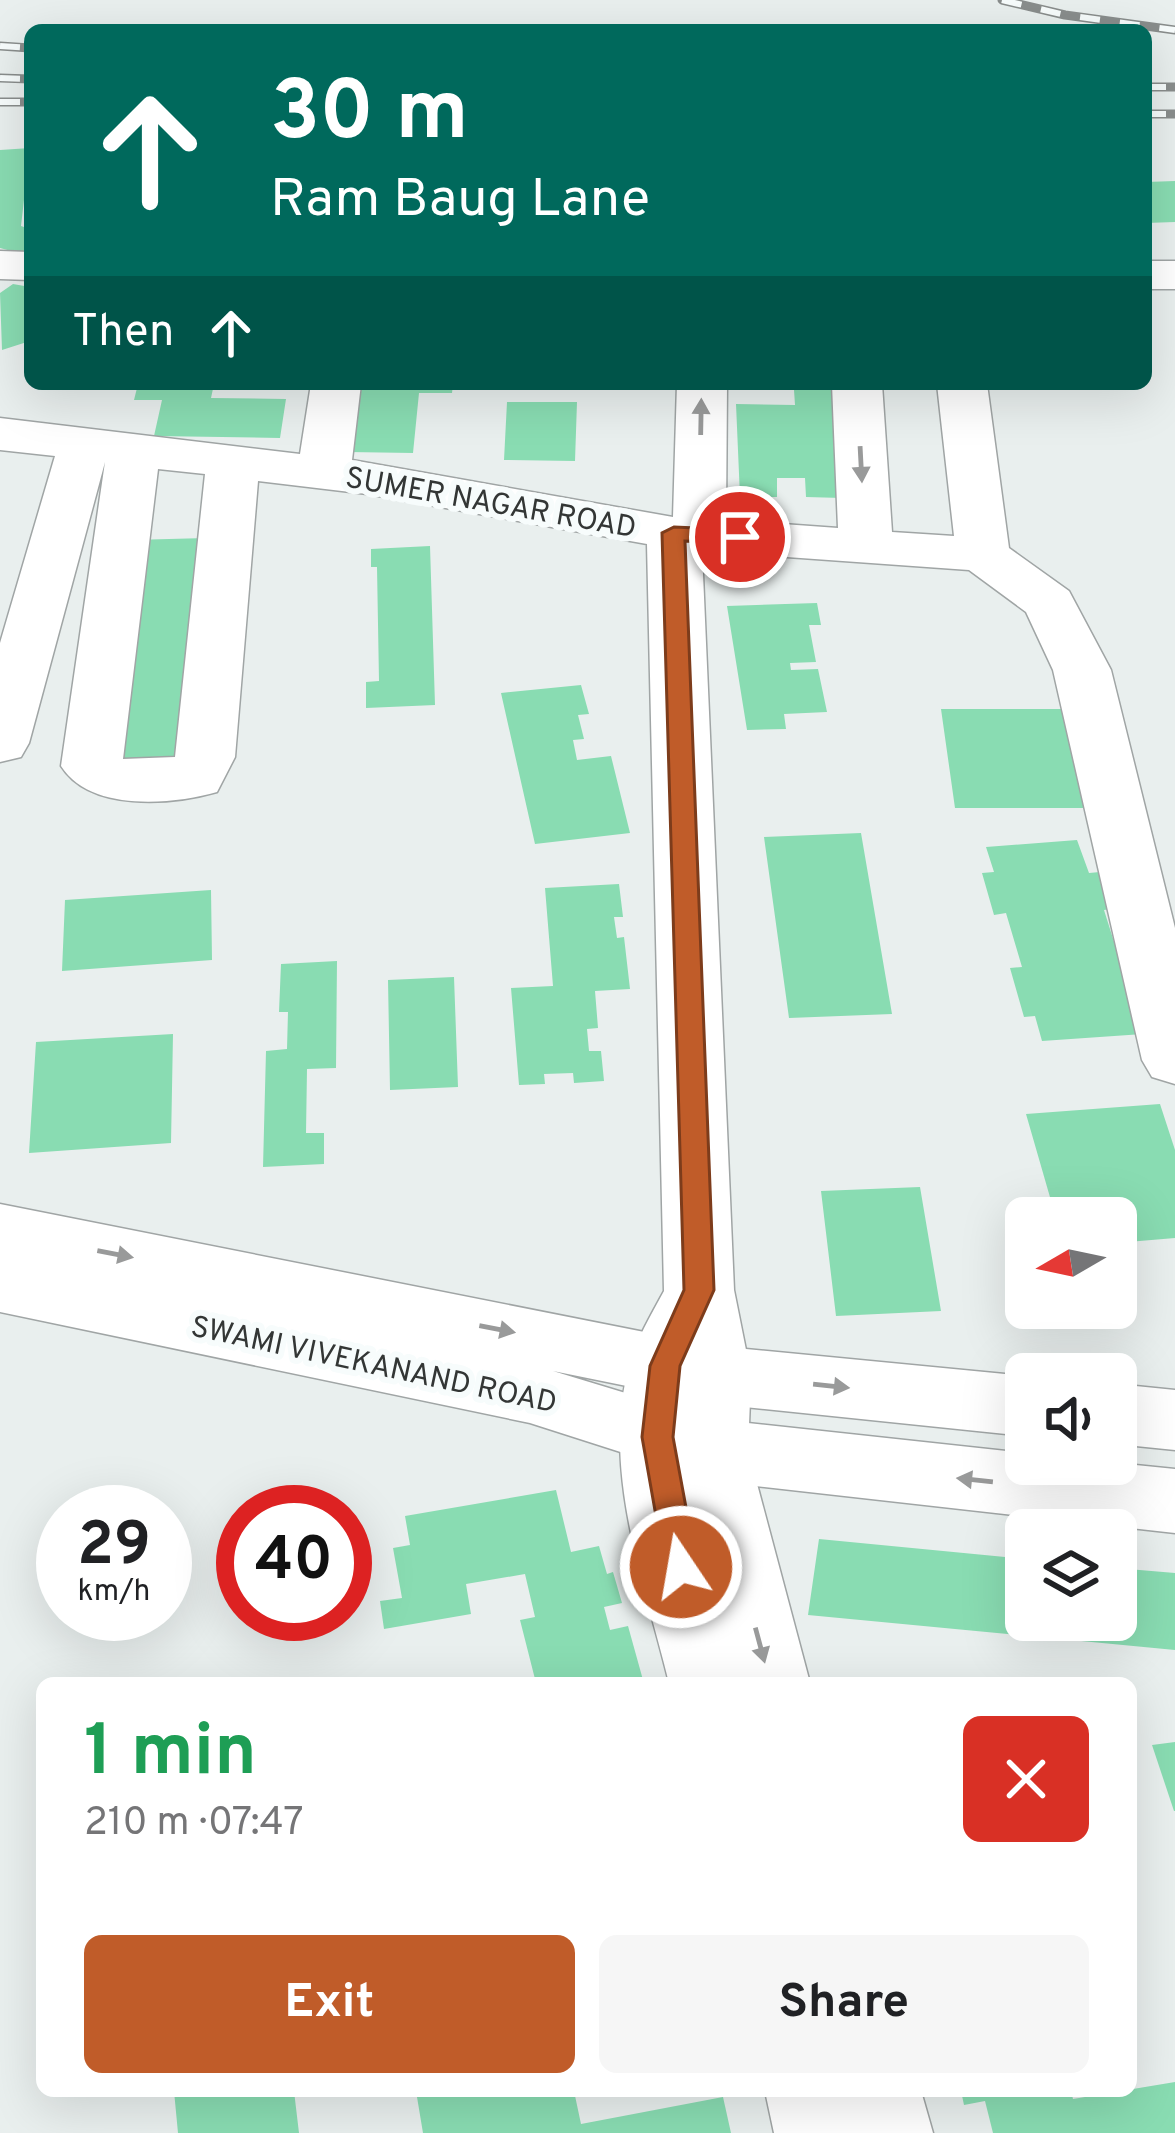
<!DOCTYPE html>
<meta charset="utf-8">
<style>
body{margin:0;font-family:Overpass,sans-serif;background:#f6f6f6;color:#202124;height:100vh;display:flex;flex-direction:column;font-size:45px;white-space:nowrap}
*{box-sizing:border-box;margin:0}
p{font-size:39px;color:#757577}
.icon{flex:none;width:66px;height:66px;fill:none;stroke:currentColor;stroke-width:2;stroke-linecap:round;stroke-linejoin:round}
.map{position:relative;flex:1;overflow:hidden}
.drawer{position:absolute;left:36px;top:1677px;width:1101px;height:420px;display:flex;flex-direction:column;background:#fff;border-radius:18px;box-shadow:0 12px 48px #0002}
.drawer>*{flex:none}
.banner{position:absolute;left:24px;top:24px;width:1128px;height:366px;border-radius:18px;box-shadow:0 12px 48px #0002;background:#00695c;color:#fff;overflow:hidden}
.needle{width:78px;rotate:261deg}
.buttons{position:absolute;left:1005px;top:1197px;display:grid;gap:24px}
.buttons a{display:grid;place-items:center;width:132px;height:132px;border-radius:18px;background:#fff;box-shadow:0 12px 48px #0002;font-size:60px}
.speed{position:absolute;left:36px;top:1485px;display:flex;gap:24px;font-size:60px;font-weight:700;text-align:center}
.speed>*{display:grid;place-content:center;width:156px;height:156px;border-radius:50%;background:#fff;box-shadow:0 12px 48px #0002;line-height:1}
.speed small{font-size:30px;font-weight:400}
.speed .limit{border:18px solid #d22;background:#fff;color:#111}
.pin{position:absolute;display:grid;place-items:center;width:102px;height:102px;color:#fff;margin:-51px;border:6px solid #fff;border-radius:50%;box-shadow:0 3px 12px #0007}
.me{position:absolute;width:132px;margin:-66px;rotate:348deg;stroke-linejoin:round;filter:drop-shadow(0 0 9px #0008)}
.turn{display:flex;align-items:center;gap:42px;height:252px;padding:0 48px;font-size:54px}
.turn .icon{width:156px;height:156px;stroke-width:2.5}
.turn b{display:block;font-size:84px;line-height:102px}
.then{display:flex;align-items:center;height:114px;padding:0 48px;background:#0003;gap:24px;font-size:45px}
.round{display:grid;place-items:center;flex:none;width:126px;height:126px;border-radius:18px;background:#f6f6f6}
.head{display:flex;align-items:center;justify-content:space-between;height:204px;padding:0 48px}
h1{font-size:72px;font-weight:700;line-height:90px;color:#1e9e55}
.button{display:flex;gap:24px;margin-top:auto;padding:24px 48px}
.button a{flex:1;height:138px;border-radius:18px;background:#c05c29;color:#fff;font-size:48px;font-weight:700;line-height:138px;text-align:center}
.button a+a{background:#f6f6f6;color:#202124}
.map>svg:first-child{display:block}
.building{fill:#89dcb2}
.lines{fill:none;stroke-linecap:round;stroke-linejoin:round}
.minor-casing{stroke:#a0a5a5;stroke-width:3}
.major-casing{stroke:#a0a5a5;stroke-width:3}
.minor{fill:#fff;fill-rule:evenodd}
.major{fill:#fff;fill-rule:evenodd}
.rail-casing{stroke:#898d8c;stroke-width:9}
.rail{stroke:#f7fcfc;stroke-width:6;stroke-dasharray:20;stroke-linecap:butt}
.oneway{fill:#999a9a}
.route{fill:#c05c29;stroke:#7d3c1b;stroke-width:3}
.labels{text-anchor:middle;stroke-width:12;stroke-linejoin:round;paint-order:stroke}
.street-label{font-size:30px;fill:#333635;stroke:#f7fcfc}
</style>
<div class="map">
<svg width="1175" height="2133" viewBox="0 0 1175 2133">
<rect width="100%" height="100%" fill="#e9efee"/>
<path class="building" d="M30,148L21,226L30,229V256L0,248V150Z
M1175,181V222L1146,223V182Z
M13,284L30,287V341L2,350L0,293Z
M138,384H214L211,398L286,399L280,438L154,436L162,400H134Z
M453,384L452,393H419L413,453L348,452L356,386Z
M738,384H833L842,498L806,497L805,478H777V497H740L736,404L795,405L794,390H739Z
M507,402H577L575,461L504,460Z
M206,538L188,771L106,774L132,540Z
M430,546L435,705L366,708V682L379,681L377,567H371V549Z
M817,603L821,625H809L816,662L790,663L791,670L818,669L827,712L784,714L786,729L747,730L727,606Z
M581,685L589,714L578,715L584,739L573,740L577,760L611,756L630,833L535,844L501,693Z
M941,709H1066L1084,808H955Z
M861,833L892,1014L789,1018L764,837Z
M1077,840L1089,873L1100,872L1112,909L1104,910L1143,1034L1042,1041L1035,1016L1024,1017L1010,968L1022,967L1006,913L994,915L982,873L994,872L986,847Z
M619,884L623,917H614L617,938L624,937L630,989L595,991L598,1028L587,1029L589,1051H601L604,1081L574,1083L573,1073L544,1074L545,1084L519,1085L511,988L553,986L545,888Z
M211,890L212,960L62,971L65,900Z
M337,961L336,1068L307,1069L306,1133H324V1164L263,1167L266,1051L287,1049L288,1012H279L281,964Z
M454,977L458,1087L390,1090L388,980Z
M173,1034L171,1143L29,1153L36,1042Z
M1160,1104L1175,1150V1238L1116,1243V1218H1056L1026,1114Z
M920,1187L941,1311L836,1316L821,1191Z
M556,1490L571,1552L599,1546L607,1574L613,1572L622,1603L604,1607L610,1630L628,1626L643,1680L536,1683L520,1620L535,1617L525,1574L466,1584L471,1614L384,1629L380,1601L402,1598L393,1548L410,1545L405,1516Z
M819,1539L1026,1559V1620H1116V1568L1175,1573V1650L808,1615Z
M1175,1742V1811H1174L1152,1745Z
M1175,2082V2133H993L985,2101L964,2105L961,2091H1071L1073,2099Z
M174,2091H294L299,2133H178Z
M416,2091H574L581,2124L723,2097L731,2133H423Z"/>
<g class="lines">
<defs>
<path id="minor" d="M0,251L30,252V280L0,279Z
M1146,261H1175V289H1146Z
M311,384H361L352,460L673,517L677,384H727L726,520L838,528L832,384H882L892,532L954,536L937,384H987L1009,548L1069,591L1111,670L1175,928V1084L1152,1077L1142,1060L1053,670L1026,612L969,570L702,551L734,1290L751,1375L748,1450L810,1683H669C645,1584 601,1469 629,1366C636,1340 651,1315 664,1291L647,544L367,494L258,481L235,757L217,792C171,805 90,812 61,766L105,462L29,743L21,757L0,762V643L55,456L0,450V418L300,454ZM158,469L205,474L175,757L123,759Z
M765,2091H921L933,2133H774Z"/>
<path id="major" d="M0,1204L715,1346L1026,1376V1436L715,1404L553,1371L711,1419L1026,1453V1464L1116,1463L1175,1469V1533L711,1481L530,1423L0,1312Z
M1116,1384L1175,1390V1450L1116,1444Z"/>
</defs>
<use href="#minor" class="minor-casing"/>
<use href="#major" class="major-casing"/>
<use href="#minor" class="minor"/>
<use href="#major" class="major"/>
<defs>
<path id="rail" d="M1002,0L1065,15L1175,30
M0,46L30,48
M0,78L30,79
M1146,87H1175
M0,102H30
M1146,114H1175"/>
</defs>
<use href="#rail" class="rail-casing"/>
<use href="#rail" class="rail"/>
</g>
<defs><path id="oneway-solid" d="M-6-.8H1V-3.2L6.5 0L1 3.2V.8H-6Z" transform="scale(3)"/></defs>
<g class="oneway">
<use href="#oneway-solid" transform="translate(701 417) rotate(-89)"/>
<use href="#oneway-solid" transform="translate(861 464) rotate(87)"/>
<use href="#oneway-solid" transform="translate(115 1254) rotate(11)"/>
<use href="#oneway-solid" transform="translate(497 1329) rotate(11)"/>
<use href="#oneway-solid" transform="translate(831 1386) rotate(6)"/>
<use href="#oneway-solid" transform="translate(975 1480) rotate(-174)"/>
<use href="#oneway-solid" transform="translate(760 1645) rotate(75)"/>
</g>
<path class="route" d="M674,527L740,530L752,537L740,543L685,541L714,1290L680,1366L673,1437L697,1567L692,1577L681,1581L669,1577L665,1567L642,1437L650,1366L684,1290L662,533Z"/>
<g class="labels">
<g class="street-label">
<text transform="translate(491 502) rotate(10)" y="10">SUMER NAGAR ROAD</text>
<text transform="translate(374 1364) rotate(12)" y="10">SWAMI VIVEKANAND ROAD</text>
</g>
</g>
</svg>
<div class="buttons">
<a><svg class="needle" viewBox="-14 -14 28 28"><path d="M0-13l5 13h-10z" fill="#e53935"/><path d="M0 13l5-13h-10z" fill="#757577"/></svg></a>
<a><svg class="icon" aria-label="sound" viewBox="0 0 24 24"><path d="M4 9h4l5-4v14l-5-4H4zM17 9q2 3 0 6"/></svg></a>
<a><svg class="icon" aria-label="layers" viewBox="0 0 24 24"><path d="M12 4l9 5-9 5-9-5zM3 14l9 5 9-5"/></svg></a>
</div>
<div class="speed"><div>29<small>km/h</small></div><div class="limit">40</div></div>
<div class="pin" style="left:740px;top:537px;background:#d93025"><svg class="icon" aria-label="arrive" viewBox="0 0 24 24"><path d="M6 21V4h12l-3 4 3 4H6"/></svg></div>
<svg class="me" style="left:681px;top:1567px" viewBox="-20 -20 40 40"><circle r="17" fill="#c05c29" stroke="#fff" stroke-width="3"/><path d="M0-11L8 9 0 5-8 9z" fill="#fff"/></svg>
<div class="banner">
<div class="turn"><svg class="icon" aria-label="ahead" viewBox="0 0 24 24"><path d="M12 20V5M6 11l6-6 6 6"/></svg><div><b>30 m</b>Ram Baug Lane</div></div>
<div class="then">Then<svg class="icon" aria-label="ahead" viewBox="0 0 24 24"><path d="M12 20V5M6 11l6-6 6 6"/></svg></div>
</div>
<section class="drawer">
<div class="head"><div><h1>1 min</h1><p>210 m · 07:47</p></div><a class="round" style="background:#d93025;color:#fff"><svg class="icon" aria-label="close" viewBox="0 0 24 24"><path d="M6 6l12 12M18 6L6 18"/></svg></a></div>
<div class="button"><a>Exit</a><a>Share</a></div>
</section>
</div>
